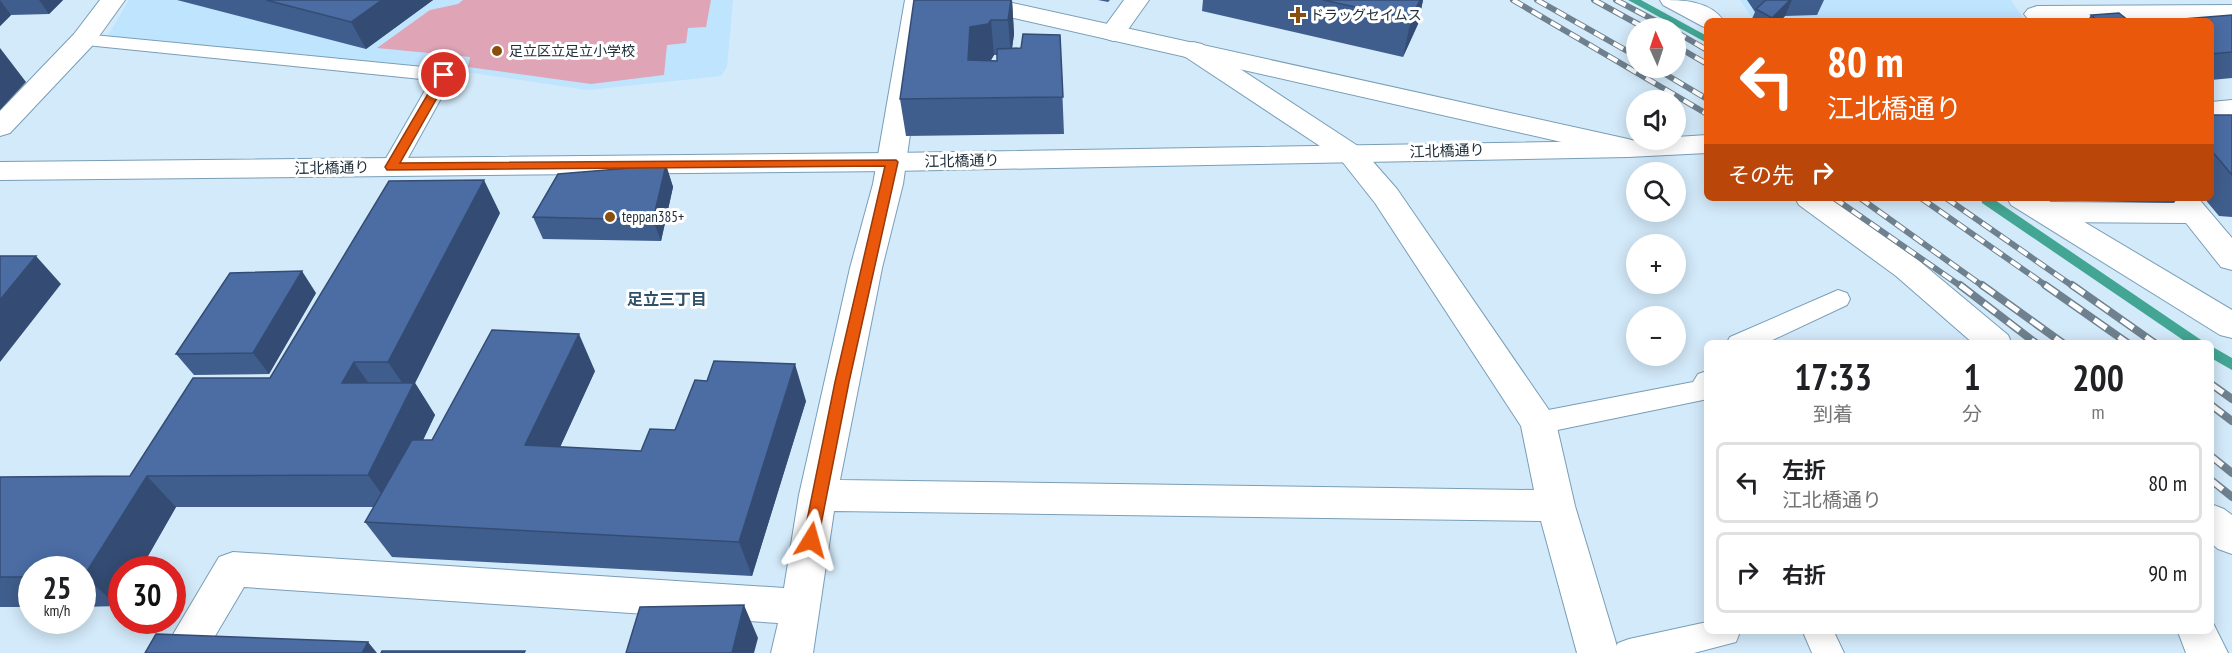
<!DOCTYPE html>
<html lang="ja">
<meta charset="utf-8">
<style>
body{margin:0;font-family:"PT Sans Narrow","Noto Sans JP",sans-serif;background:#f6f6f6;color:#202124;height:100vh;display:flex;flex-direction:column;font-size:22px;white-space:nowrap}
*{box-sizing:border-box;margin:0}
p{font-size:20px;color:#757577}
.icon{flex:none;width:33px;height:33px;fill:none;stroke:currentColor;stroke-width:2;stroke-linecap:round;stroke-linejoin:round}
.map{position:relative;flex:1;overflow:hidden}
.sheet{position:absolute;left:1704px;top:340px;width:510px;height:294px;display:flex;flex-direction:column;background:#fff;border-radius:9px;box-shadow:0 3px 15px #0003}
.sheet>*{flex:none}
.top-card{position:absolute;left:1704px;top:18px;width:510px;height:183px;border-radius:9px;box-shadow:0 3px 15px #0003;background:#ea580c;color:#fff;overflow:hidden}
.needle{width:39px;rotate:357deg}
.buttons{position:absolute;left:1626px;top:18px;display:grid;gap:12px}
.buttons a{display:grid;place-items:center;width:60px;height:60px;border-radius:50%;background:#fff;box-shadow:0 3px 15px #0003;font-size:30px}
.speed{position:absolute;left:18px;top:556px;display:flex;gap:12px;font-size:30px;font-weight:700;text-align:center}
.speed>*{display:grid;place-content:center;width:78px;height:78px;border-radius:50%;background:#fff;box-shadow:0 3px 15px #0003;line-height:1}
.speed small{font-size:15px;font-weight:400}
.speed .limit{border:9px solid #d22;background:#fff;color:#111}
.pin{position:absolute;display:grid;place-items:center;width:51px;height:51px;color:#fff;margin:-26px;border:3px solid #fff;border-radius:50%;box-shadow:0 2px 6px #0007}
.me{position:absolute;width:66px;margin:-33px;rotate:8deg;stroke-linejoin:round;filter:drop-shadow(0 0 4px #0008)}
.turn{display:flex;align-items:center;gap:21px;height:126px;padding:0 24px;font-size:27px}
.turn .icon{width:78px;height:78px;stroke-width:2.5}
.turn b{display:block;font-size:42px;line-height:51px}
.then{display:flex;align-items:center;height:57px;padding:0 24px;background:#0003;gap:12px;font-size:22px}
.eta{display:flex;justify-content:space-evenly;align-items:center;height:102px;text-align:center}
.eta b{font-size:36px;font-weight:600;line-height:42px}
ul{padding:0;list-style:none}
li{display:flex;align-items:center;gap:18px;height:81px;margin:0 12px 9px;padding:0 12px;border:3px solid #e0e0e0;border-radius:9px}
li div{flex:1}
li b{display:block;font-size:22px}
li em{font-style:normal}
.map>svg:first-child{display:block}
.built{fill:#bfe4fe}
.green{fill:#dfa4b5}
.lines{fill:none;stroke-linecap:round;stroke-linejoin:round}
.stream{fill:#43a694;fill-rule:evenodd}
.service-casing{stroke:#799eb7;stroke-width:2}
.minor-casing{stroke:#799eb7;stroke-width:2}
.tertiary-casing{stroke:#799eb7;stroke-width:2}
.secondary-casing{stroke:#799eb7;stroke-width:2}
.service{fill:#fff;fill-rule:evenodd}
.minor{fill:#fff;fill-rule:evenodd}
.tertiary{fill:#fff;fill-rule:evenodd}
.secondary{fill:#fff;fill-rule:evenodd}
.rail-far1-casing{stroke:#6f818e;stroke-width:6}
.rail-casing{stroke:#6f818e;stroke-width:8}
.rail-far1{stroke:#fff;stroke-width:4;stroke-dasharray:11;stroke-linecap:butt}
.rail{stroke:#fff;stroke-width:5;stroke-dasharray:15;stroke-linecap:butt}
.wall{fill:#405e8d;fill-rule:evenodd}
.shaded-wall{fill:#344c73}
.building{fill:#4b6da4;stroke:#344c73;stroke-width:1.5}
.route{fill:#ea580c;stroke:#983908;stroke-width:1.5}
.poi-dot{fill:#8a4e0e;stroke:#fff;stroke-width:2}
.labels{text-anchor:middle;stroke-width:6;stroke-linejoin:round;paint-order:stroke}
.far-poi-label{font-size:14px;fill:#21303a;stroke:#fff;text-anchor:start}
.street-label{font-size:15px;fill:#21303a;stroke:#fff}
.poi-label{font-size:15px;fill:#21303a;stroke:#fff;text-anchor:start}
.neighbourhood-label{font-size:16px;font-weight:bold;fill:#305269;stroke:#fff}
</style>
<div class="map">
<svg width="2232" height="653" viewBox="0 0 2232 653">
<rect width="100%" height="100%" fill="#d3eafa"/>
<path class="built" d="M129,0H733L727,67L721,76L588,90L424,66L107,37Z
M1740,0H2011L2023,18L1751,21L1753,19Z"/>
<path class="green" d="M463,0H711L706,27L688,28L686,43L667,45L664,75L591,84L468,67L470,57L377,48L430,10L458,4Z"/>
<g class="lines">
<path class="stream" d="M1628,0H1641L1707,36V43Z
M1981,198H1992L2207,344H2189L1982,203Z
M2211,346L2232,358V370L2211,358Z"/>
<defs>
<path id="service" d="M83,34L444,69L451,71L454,75L403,167L400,172L392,174L384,172L381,167L431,80L76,44L73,40L76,36Z
M1838,290L1847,293L1850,299L1847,305L1764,344H1726L1730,337Z
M1707,371V399L1703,400L1538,434L1528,431L1524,423L1528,415L1538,412L1693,382L1698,374Z
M1707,622V632H1740L1736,642L1694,653H1613L1618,643L1629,639Z
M1803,632H1834L1844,653H1812Z"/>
<path id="minor" d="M100,0H125L92,46L10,133L0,136V111L74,34Z
M905,0H929L903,184L882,268L840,480L1534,490L1521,426L1375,203L1341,160L1184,56L1180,50L1184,44L1193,42L1202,44L1361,148L1397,189L1551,413L1556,423L1575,506L1619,653H1577L1541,521L834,511L813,653H771L778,623L244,587L205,653H162L219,557L233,552L784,588L799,495L850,268L873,184Z
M1124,0H1149L1122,38L1113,41L1104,38L1100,33Z
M1660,0C1682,0 1709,0 1724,21H1707V28L1702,26L1663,5Z
M2232,5V21H2035L2028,19L2024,14L2028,9L2037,6Z
M1795,198H1830L1918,260L2008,335L2012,344H1974L1896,276L1799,205Z
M2167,198H2198L2232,238V270L2221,267L2186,223L2048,222L2037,219L2033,212L2037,205L2048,202L2170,203Z
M2211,504L2224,509L2232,515V554L2218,549L2211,543Z
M2211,619L2228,653H2186L2178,632H2211Z"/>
<path id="tertiary" d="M953,0H999L1628,139L1638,142L1642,148L1638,154L1628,157L965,7L956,5Z
M2007,198H2044L2232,310V338L2220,335L2011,205Z"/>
<path id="secondary" d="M2232,100V116L2211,118V102Z
M1707,135V153L1628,157L892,171L0,180V162L892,153L1676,140V137Z"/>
</defs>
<use href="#service" class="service-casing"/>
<use href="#minor" class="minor-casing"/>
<use href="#tertiary" class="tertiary-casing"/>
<use href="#secondary" class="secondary-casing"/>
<use href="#service" class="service"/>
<use href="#minor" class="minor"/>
<use href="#tertiary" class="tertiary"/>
<use href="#secondary" class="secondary"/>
<defs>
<path id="rail-far1" d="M1513,0L1707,114
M1537,0L1636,56
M1594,0L1645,28
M1616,0L1669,28
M1676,32L1707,50
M1676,46L1707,64
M1655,68L1707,99
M1834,198L1962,287
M1860,198L1984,287
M1921,198L2048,287
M1946,198L2074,287"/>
<path id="rail" d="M1960,285L2037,344
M1982,285L2064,344
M2045,285L2129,344
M2072,285L2156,344
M2211,384L2232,399
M2211,405L2232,421
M2211,456L2232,473
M2211,480L2232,497"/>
</defs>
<use href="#rail-far1" class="rail-far1-casing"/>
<use href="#rail" class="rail-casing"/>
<use href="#rail-far1" class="rail-far1"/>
<use href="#rail" class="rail"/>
</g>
<path class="wall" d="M0,0H63L49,14L11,15L0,26Z
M177,0H433L366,49Z
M1012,0L1014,34L1012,48H1021L1060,35L1064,134L906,136L900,99ZM994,55H997V61L991,60Z
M1098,0H1110L1108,2Z
M1203,0H1423L1418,24L1403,57L1202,11Z
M1747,0H1824L1817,15L1785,16L1780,21H1751L1755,12Z
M2091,15L2129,21H2087Z
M2232,15V78L2211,80V21Z
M2211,115H2232V217L2219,216L2204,198H2211Z
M666,165L673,187L661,241L543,239L533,217Z
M2081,198H2178L2174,203L2083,201Z
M500,213L415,383L435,415L423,440H432L595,371L560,447L641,451L675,430L806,401L752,576L392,557L365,522L374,507H176L140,570H122L118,606L82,607V570H32V607H0V477L130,476L270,378Z
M316,293L269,374L194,375L176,354Z"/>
<path class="shaded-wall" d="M0,0L11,15L0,26Z
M39,0H63L49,14Z
M382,0H433L366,49L351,22Z
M1012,0L1014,34L1011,56L1008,20Z
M1418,0H1423L1418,24L1403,57L1411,19Z
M1790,0H1792L1785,16L1780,21H1770L1772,18Z
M991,20L994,55L991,60H968L970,27Z
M0,48L26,82L0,110Z
M666,165L673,187L661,241L653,220Z
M484,180L500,213L415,383L435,415L391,507L368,475L409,393L388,362Z
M36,256L61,284L0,362V300Z
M302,271L316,293L269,374L253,353Z
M579,334L595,371L545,480L525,445Z
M354,362L376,394L342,383Z
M795,364L806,401L752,576L739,542Z
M147,476L176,507L140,570H122V601L118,606L84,576Z
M744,605L758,638L754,653H732Z
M368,642L377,653H362Z"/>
<path class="building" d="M266,0H382L351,22Z
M914,0H1011L1008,20H991L988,24L970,27L968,60L997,61V49L1021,48L1023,34L1060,35L1063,97L900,99Z
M1323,0H1420L1411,19Z
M1766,0H1790L1772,18L1756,9Z
M2119,13L2129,21H2098L2091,15Z
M2232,15V52L2211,54V21H2158Z
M2211,115H2232V175L2211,150Z
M666,165L653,220L533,217L558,174Z
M484,180L388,362H354L342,383H414L368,475L147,476L84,576H82V570H32V577H0V477L130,476L193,378H270L389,181Z
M0,256H36L0,300Z
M302,271L253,353L176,354L230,273Z
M492,330L579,334L525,445L641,451L650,429L675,430L695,380L707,381L714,361L795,364L739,542L365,522L412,440H432Z
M744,605L732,653H626L640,607Z
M156,634L368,642L362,653H145Z
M382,651H525L524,653H381Z"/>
<path class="route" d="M444,72L450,75L400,163L896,160L898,162L849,382L817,545H806L803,540L835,382L885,166L387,170L385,167L439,75Z"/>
<g class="poi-dot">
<path d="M1295 6h6v6h6v6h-6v6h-6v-6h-6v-6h6z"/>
<circle cx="497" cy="51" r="6"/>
<circle cx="610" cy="217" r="6"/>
</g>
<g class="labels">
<g class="far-poi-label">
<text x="1310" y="20">ドラッグセイムス</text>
<text x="509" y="56">足立区立足立小学校</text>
</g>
<g class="street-label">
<text transform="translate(1447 151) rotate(-2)" y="5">江北橋通り</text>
<text transform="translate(962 161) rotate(-1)" y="5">江北橋通り</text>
<text transform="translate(332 168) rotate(-1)" y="5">江北橋通り</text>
</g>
<g class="poi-label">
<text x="622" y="222">teppan385+</text>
</g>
<g class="neighbourhood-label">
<text x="667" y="305">足立三丁目</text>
</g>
</g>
</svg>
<div class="buttons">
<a><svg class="needle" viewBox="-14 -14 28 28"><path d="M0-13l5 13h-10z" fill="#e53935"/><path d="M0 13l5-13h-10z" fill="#757577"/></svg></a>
<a><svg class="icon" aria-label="sound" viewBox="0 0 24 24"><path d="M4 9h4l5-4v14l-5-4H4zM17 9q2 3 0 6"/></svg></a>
<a><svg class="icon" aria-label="search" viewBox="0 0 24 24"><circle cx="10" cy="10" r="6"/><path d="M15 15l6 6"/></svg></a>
<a>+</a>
<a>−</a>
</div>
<div class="speed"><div>25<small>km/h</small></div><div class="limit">30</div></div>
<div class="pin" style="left:444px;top:75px;background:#d93025"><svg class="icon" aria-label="arrive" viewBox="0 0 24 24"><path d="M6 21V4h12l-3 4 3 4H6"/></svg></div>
<svg class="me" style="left:811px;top:540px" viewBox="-20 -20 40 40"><path d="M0-17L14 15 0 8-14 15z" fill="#ea580c" stroke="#fff" stroke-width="4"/></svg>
<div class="top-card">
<div class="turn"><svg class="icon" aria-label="left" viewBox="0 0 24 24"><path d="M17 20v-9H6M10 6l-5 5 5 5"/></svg><div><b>80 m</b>江北橋通り</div></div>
<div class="then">その先<svg class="icon" aria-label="right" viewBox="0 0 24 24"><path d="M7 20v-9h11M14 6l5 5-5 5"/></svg></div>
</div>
<section class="sheet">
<div class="eta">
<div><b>17:33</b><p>到着</p></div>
<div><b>1</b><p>分</p></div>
<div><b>200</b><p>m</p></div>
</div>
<ul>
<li><svg class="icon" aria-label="left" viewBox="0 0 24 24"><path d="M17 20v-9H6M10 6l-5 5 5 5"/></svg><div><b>左折</b><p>江北橋通り</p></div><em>80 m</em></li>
<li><svg class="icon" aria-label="right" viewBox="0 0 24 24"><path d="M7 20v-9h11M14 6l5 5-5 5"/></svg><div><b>右折</b></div><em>90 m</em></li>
</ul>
</section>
</div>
